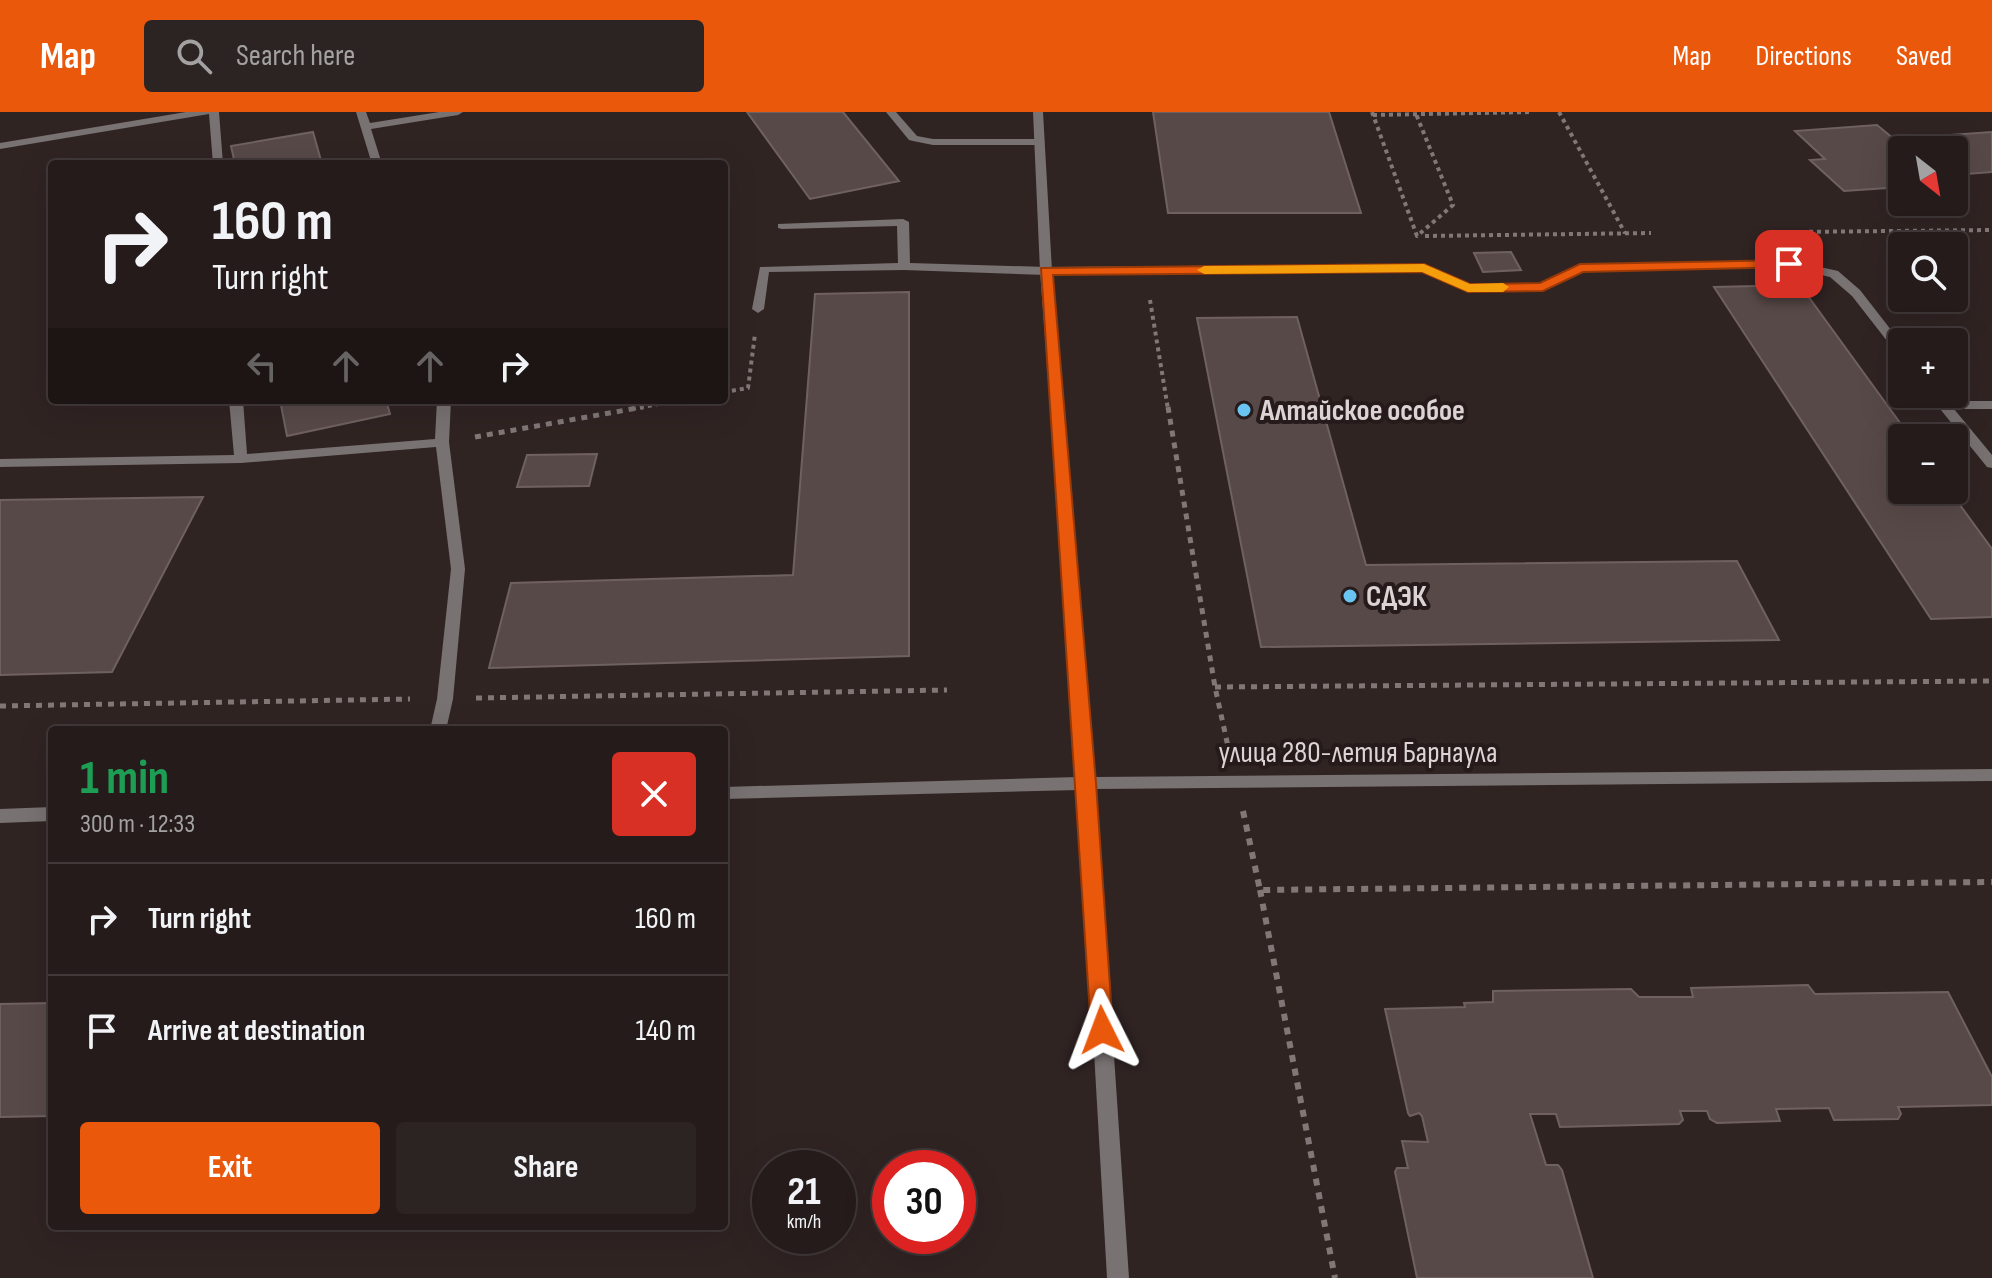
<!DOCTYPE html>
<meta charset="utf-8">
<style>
body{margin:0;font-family:"Sofia Sans Condensed",sans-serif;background:#2c2423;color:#f1f3f6;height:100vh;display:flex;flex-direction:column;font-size:30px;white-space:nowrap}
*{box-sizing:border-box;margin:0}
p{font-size:26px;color:#a3a1a2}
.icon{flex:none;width:44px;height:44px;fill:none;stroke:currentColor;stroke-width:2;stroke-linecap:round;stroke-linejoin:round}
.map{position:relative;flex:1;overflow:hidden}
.panel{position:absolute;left:48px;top:614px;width:680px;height:504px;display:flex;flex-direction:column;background:#241b1a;border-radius:8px;box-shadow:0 8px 32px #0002,0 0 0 2px #413939}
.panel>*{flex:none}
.top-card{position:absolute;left:48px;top:48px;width:680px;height:244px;border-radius:8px;box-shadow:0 8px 32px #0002,0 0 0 2px #413939;background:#241b1a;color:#f1f3f6;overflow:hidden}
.needle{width:52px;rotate:149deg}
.buttons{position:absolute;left:1888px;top:24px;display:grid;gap:16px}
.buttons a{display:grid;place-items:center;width:80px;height:80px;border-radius:8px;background:#241b1a;box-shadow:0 8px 32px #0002,0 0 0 2px #413939;font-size:40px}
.speed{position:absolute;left:752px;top:1038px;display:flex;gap:16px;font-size:40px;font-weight:700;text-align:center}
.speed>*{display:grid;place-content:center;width:104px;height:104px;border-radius:50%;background:#241b1a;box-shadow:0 8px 32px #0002,0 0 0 2px #413939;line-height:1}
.speed small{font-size:20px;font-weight:400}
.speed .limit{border:12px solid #d22;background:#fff;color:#111}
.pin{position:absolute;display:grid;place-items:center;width:68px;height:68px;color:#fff;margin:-34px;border-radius:16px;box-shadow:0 4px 12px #0006}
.me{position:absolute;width:88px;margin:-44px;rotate:357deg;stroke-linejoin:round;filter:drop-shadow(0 0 6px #0008)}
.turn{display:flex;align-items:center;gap:28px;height:168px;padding:0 32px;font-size:36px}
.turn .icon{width:104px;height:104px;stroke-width:2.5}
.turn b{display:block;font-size:56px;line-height:68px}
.lanes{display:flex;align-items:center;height:76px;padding:0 32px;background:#0003;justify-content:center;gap:40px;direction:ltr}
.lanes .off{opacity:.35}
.round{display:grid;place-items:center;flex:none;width:84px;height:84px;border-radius:8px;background:#2c2423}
.head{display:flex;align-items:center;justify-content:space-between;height:136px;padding:0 32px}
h1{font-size:48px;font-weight:700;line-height:60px;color:#1e9e55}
.cta{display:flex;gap:16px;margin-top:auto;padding:16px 32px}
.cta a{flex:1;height:92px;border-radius:8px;background:#ea580c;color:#fff;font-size:32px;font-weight:700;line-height:92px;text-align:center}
.cta a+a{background:#2c2423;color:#f1f3f6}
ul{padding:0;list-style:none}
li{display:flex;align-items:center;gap:24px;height:112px;padding:0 32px;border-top:2px solid #413939}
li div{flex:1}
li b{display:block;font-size:30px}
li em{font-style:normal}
header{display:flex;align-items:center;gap:48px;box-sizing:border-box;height:112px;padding:0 40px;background:#ea580c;color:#fff}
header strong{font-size:38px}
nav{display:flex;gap:44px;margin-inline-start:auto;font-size:28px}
.search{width:560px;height:72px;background:#2c2423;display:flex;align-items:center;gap:20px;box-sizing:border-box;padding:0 28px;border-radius:8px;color:#a3a1a2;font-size:30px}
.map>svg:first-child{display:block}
.building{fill:#574948;stroke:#6f6160;stroke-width:2}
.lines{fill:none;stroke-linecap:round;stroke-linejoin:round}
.path-far2{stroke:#817777;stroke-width:4;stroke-dasharray:4 4;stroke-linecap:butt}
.path-far1{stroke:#817777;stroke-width:5;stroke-dasharray:6 6;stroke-linecap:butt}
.path{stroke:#817777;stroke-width:6;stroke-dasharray:7 7;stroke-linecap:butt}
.service{fill:#797272;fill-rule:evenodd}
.minor{fill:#797272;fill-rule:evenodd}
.route{fill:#ea580c;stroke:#983908;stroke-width:2}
.slow{fill:#f59e0b}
.poi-dot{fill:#69c4f1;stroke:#261b1a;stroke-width:3}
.labels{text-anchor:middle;stroke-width:8;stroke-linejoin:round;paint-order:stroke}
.poi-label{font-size:30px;font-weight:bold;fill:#dcd4d4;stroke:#261b1a;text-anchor:start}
.street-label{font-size:30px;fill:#dcd4d4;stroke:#261b1a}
</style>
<header>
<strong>Map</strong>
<div class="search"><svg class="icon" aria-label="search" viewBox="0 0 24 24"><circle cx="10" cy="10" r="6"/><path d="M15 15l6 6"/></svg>Search here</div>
<nav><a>Map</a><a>Directions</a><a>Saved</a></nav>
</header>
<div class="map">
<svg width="1992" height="1166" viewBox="0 0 1992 1166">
<rect width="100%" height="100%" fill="#302423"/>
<path class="building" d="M747,0H843L899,69L810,87Z
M1153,0H1329L1361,101H1168Z
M1877,13L1894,27L1992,20V60L1954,63V38H1902V75L1844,79L1810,48L1825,47L1795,19Z
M313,20L322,52H235L231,34Z
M1511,140L1521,158L1483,160L1474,141Z
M1800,173L1911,326H1902V378H1949L1992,437V505L1931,507L1714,175Z
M909,180V544L489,556L511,471L793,463L815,182Z
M1297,205L1366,453L1737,449L1779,528L1261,535L1197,206Z
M280,288H386L390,302L287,324Z
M597,342L589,374L517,375L527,343Z
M203,385L112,560L0,563V388Z
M1808,873L1815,882L1948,880L1992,965V993L1898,995L1901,1002L1898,1007L1834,1008L1829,996L1776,997L1780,1009L1717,1011L1710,1007L1707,999H1680L1683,1008L1679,1012L1560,1015L1556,1002H1530L1546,1053H1558L1562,1058L1593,1166H1417L1395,1060L1397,1056H1408L1402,1029L1428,1030L1422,1004L1419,1001L1410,1004L1408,1001L1385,897L1465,895L1464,891L1493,890V879L1631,877L1639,885H1693L1691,876Z
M52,891V1004L0,1005V892Z"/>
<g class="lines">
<path class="path-far2" d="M1372,0L1417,124L1453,93L1416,2
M1559,0L1625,121
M1373,3L1532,0
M1793,120L1992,118
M1425,124L1651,121
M1150,188L1168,297
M724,280L748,276L755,222
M632,297L679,288"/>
<path class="path-far1" d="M1168,295L1215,575L1229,639
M475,325L643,295
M1215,575L1992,569
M476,586L947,578
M0,594L410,587"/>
<path class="path" d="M1243,699L1260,778L1992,770
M1260,778L1335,1166"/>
<path class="service" d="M186,0H219L223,52H213L209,2L0,37V31Z
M356,0H366L370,11L439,0H463L458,3L371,17L382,52H372Z
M886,0H896L917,24L933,27H1040L1045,30L1040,33H933L913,29L909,28Z
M903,107L909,110L910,151L1046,155L1424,152L1470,172L1541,171L1580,152L1789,148L1838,159L1860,178L1902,232V244L1898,243L1852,184L1830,165L1789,156L1582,159L1543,179L1468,180L1422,160L1046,163L904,158L769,160L764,197L758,201L752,197L760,155L898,151L897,114L782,117L778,116V112Z
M1928,282H1942L1948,289H1992V297H1954L1992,343V356L1987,355Z
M229,288H243L247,342L435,327L437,288H451L449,330L465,457L453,587L446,618H430L437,587L451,457L436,335L241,351L0,355V347L234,343Z"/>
<path class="minor" d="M1033,0H1043L1052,159L1095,665L1992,657V669L1096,677L1129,1166H1107L1079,678L724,687V675L1078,665L1040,159Z
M52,695V709L0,711V697Z"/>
</g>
<path class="route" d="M1789,148L1796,152L1794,155L1583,160L1543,179L1468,180L1422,160L1053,163L1096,671L1113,918L1110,925L1102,928L1095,925L1091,918L1041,156L1424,152L1470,172H1493L1540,171L1580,152Z"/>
<path class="slow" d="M1424,152L1470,172L1503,171L1509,175L1503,180H1468L1422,160L1204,162L1197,158L1204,154Z"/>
<g class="poi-dot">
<circle cx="1244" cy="298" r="8"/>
<circle cx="1350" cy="484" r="8"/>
</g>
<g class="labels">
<g class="poi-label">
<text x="1260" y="308">Алтайское особое</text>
<text x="1366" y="494">СДЭК</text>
</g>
<g class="street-label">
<text x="1358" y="650">улица 280-летия Барнаула</text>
</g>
</g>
</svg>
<div class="buttons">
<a><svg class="needle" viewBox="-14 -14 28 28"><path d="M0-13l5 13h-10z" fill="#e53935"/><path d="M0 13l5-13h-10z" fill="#a3a1a2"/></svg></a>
<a><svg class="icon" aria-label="search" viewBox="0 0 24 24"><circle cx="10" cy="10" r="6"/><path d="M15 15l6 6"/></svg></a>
<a>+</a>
<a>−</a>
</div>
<div class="speed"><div>21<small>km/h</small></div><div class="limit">30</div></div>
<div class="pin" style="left:1789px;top:152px;background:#d93025"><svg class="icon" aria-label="arrive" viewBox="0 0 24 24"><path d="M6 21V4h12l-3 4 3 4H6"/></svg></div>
<svg class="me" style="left:1102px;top:918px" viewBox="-20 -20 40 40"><path d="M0-17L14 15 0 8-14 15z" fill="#ea580c" stroke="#fff" stroke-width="4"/></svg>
<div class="top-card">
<div class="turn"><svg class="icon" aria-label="right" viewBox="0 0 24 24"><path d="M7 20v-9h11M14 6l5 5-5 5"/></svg><div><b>160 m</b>Turn right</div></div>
<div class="lanes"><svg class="icon off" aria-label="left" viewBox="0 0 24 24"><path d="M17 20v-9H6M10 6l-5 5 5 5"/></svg><svg class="icon off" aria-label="ahead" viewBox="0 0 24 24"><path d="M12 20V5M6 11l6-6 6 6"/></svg><svg class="icon off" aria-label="ahead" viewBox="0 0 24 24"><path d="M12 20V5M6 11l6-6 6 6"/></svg><svg class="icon" aria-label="right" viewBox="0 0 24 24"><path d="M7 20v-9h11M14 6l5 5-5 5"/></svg></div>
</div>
<section class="panel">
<div class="head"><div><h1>1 min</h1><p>300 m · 12:33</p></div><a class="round" style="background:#d93025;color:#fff"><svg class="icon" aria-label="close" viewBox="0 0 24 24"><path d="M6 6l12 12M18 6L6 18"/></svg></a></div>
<ul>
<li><svg class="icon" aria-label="right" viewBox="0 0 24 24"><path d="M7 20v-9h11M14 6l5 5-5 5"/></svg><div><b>Turn right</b></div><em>160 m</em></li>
<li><svg class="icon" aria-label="arrive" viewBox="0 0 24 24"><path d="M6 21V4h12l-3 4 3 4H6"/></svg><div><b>Arrive at destination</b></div><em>140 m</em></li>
</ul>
<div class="cta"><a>Exit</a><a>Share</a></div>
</section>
</div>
